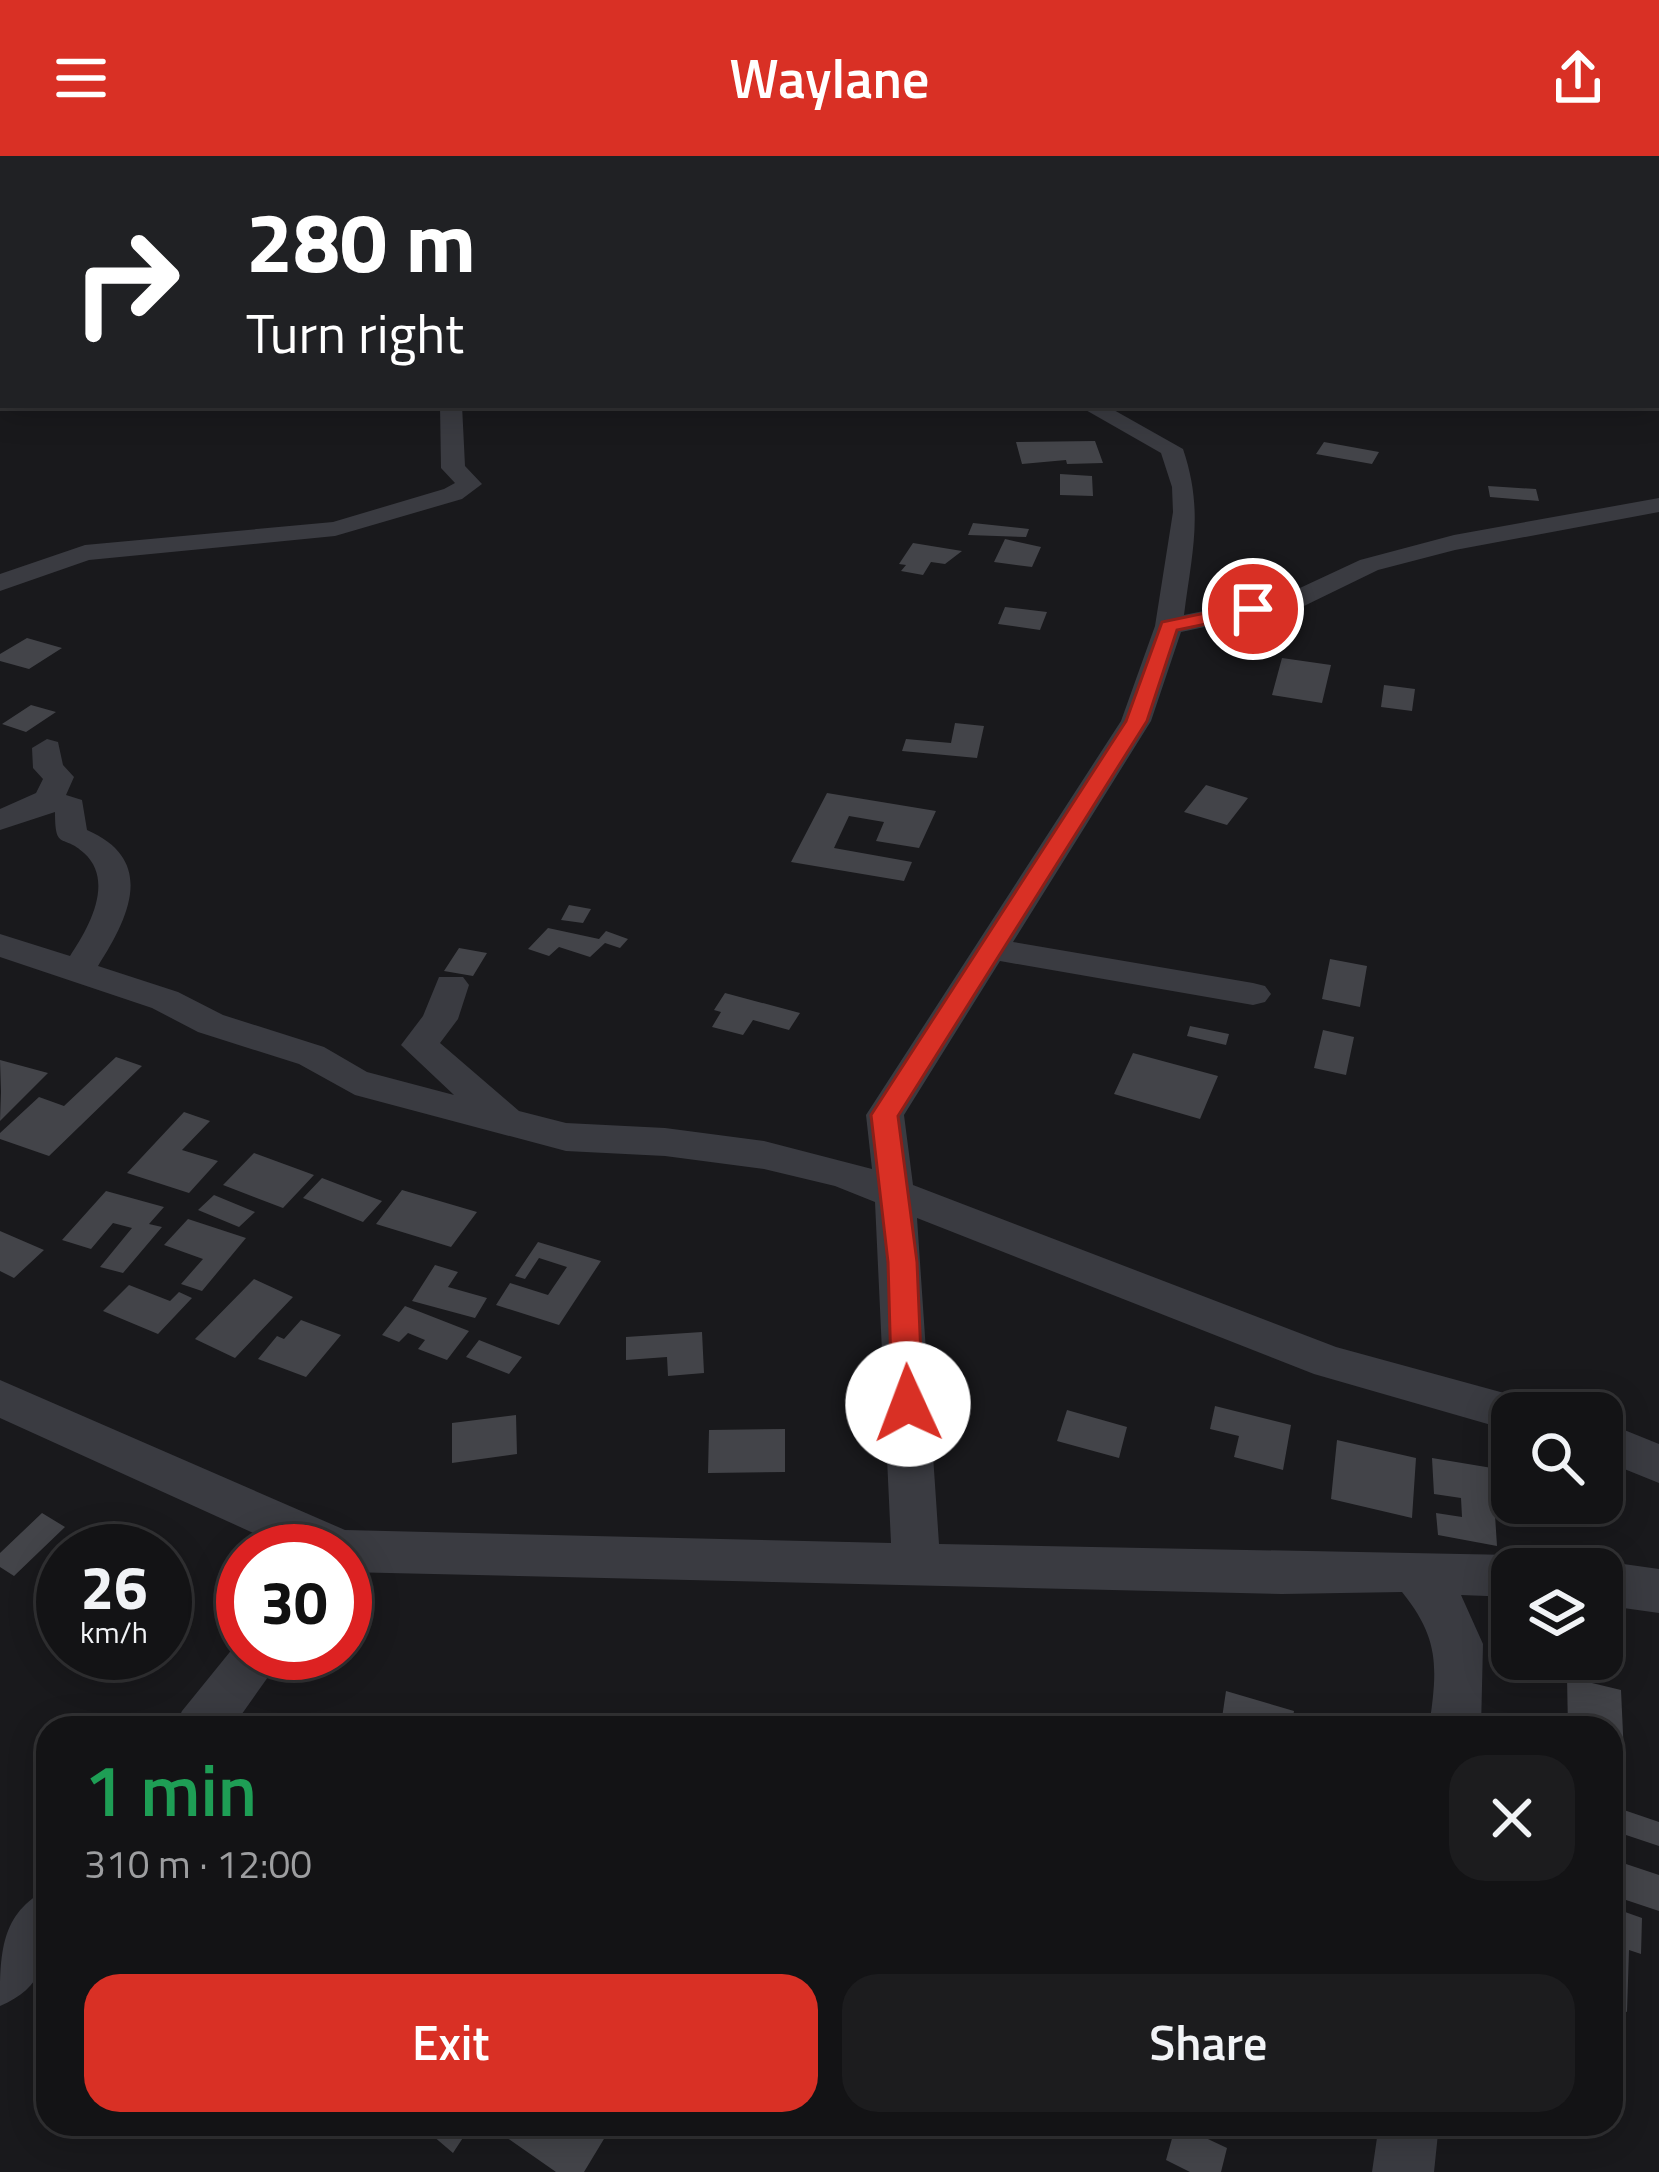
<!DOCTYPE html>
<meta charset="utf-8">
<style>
body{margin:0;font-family:"Titillium Web",sans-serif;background:#1c1c1e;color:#f1f3f6;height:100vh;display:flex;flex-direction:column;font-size:45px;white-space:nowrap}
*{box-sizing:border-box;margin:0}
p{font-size:39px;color:#9d9ea0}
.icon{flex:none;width:66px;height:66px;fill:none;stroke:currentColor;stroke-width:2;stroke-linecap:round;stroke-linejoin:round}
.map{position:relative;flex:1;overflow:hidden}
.details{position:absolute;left:36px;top:1560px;width:1587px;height:420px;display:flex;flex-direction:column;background:#131315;border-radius:36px;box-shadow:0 6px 30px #0003,0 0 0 3px #323234}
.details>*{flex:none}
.guide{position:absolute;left:0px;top:0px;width:1659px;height:252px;box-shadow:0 6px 30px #0003,0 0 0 3px #323234;background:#202124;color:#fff;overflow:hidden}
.controls{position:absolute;left:1491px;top:1236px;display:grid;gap:24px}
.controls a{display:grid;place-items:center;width:132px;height:132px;border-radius:24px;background:#131315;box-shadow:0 6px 30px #0003,0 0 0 3px #323234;font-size:60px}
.speed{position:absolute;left:36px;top:1368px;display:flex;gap:24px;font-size:60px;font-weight:700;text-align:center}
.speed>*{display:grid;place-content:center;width:156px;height:156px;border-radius:50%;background:#131315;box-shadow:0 6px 30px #0003,0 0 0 3px #323234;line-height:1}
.speed small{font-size:30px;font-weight:400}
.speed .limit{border:18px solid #d22;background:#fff;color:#111}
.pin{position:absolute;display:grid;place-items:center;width:102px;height:102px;color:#fff;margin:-51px;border:6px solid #fff;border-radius:50%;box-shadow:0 3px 12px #0007}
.me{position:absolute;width:132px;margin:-66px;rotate:358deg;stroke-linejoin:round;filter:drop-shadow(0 0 9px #0008)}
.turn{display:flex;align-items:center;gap:42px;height:252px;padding:0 48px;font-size:54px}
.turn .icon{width:156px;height:156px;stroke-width:2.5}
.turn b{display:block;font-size:84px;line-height:102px}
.round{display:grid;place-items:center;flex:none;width:126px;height:126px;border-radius:36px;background:#1c1c1e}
.head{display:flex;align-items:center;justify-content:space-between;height:204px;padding:0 48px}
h1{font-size:72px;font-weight:600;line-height:90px;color:#1e9e55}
.button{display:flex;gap:24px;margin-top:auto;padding:24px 48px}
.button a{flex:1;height:138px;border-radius:36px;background:#d93025;color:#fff;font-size:48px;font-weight:600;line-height:138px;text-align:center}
.button a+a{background:#1c1c1e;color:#f1f3f6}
header{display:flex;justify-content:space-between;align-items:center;height:156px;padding:0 48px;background:#d93025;color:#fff;font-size:54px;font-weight:600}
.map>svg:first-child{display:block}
.building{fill:#434449}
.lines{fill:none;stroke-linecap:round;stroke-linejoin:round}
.path{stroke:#404248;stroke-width:3;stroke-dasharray:3 4.5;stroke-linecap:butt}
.street{fill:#3a3b41;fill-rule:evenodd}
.route{fill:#d93025;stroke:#8d1f18;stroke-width:3}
</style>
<header><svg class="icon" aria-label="menu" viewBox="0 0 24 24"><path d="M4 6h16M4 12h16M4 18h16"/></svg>Waylane<svg class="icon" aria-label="share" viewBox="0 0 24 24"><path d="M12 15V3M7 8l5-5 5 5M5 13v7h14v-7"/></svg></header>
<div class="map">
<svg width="1659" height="2016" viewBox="0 0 1659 2016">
<rect width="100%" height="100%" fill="#19191c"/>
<path class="building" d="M1095,285L1103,307L1067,308L1066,304L1022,308L1016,286Z
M1324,286L1379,296L1372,308L1316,298Z
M1060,318L1092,320L1093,340L1060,339Z
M1488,330L1536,333L1539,345L1490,341Z
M973,367L1029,373L1026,381L968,379Z
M1005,383L1041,391L1032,411L994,406Z
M913,387L962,395L945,408L931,406L923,419L901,415L906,409L899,408Z
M1005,451L1047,456L1040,474L998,468Z
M27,482L62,492L29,513L0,505V498Z
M1282,502L1331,509L1322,547L1272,539Z
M1384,529L1415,533L1412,555L1381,551Z
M31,549L56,556L26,576L2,568Z
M955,567L984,570L977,602L902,595L906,583L951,587Z
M1206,629L1248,642L1227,669L1184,656Z
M827,637L936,655L919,692L876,685L884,666L849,660L834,692L912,706L904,725L791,706Z
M569,749L591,753L583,767L561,764Z
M548,772L599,783L606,775L628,783L620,792L605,787L590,801L559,791L549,800L528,793Z
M459,792L487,797L473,820L444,815Z
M1330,803L1367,810L1360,851L1322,843Z
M725,837L800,857L789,874L753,864L743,879L712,871L721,856L714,854Z
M1190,870L1229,878L1226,889L1187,880Z
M1323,874L1354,881L1346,919L1314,912Z
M1133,897L1218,920L1200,963L1114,938Z
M116,901L142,910L49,1000L0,983V977L39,941L64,950Z
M0,904L48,917L0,965L1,936Z
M184,956L210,965L182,994L218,1005L189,1037L127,1017Z
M254,997L314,1019L283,1052L223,1029Z
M322,1022L382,1045L363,1066L303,1042Z
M402,1034L477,1056L451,1091L376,1068Z
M106,1035L164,1051L149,1068L162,1071L123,1117L100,1111L132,1072L113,1067L91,1093L62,1084Z
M214,1039L255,1056L239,1071L198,1054Z
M188,1063L246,1082L202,1135L181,1128L203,1103L164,1089Z
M0,1075L44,1094L14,1122L0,1115Z
M538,1086L601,1105L559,1169L496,1149L510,1127L548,1139L567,1111L539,1102L525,1123L515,1120Z
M435,1109L458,1116L448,1131L487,1142L475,1162L412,1145Z
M254,1123L293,1141L235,1202L195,1183Z
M129,1129L170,1145L179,1136L192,1142L158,1178L103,1155Z
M405,1150L469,1175L447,1204L418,1193L425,1184L408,1177L399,1186L382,1179Z
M301,1164L341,1179L306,1221L258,1203L277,1180L284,1183Z
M702,1176L704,1217L668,1220L667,1201L626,1204V1181Z
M479,1184L522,1201L509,1218L466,1201Z
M1215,1250L1291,1269L1283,1314L1234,1301L1239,1280L1210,1273Z
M1067,1254L1127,1271L1119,1302L1057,1285Z
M516,1259L517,1298L452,1307V1267Z
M785,1273V1316L708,1317L709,1274Z
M1337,1284L1416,1302L1412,1362L1331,1343Z
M1432,1302L1492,1312L1497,1390L1438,1379L1436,1357L1462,1361L1461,1342L1434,1338Z
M42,1357L65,1371L14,1420L0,1411V1397Z
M1567,1521L1621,1534L1625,1621L1611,1617V1572H1568Z
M1226,1535L1294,1555L1291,1572H1258L1222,1562Z
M1621,1653L1659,1666V1690L1620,1677Z
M1611,1703L1659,1719V1755L1611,1739Z
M1611,1751L1642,1762L1641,1798L1629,1794L1627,1856L1611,1851Z
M419,1968H472L453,1997Z
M487,1968H613L584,2016H556Z
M1176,1968L1227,1992L1221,2016H1190L1166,2004Z"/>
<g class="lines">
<path class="path" d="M1559,0L1563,3"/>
<path class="street" d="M984,0H1013L1015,3H986Z
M1085,0H1104L1106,3H1087Z
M1609,0H1631L1633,3H1611Z
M1656,3H1659V13H1656Z
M1656,213H1659V225H1656Z
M440,249H462L465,310L482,328L462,343L335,380L89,404L0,435V418L85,389L333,366L444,333L455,327L441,312Z
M1077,249H1105L1183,293C1204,355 1192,396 1184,459L1287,438L1360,404L1454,379L1659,342V356L1455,394L1378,414L1304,450L1181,476L1151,565L1013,786L1253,827L1265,830L1271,838L1265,846L1253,849L1000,805L904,959L913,1029L1336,1191L1530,1244L1536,1257H1512V1275L1314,1218L917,1062L939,1388L1512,1399L1529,1405L1533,1413H1512V1441L1461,1439L1483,1488L1481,1572H1429C1437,1514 1441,1484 1402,1436L1282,1438L345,1416V1395H293L0,1262V1224L345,1374L891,1387L875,1046L835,1030L764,1013L665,1000L566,995L355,939L299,908L198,876L152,852L0,801V778L70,800C89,772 115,725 84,697C63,677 55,696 55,656L0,674V653L36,637L43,623L33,612L32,592L47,583L58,586L63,609L74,621L66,639L82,644L87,674C156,704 130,760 98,810L178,836L223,859L324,891L367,916L454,939L401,889L423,860L439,821H463L469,829L458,863L440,887L519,955L566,967L665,972L764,985L872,1013L866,959L1121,565L1155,470L1173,356L1172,331L1161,297Z
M1602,1265L1659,1288V1327L1602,1304Z
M1602,1405L1659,1413V1457L1602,1449V1413H1584Z
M242,1481L243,1497H285L232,1572H174L182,1555Z
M48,1733C48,1785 56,1826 0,1850C0,1798 0,1757 48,1733Z
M1379,1968H1439L1434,2016H1372Z"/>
</g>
<path class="route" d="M1253,447L1262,453L1259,457L1177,474L1147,565L898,960L917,1106L923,1248L919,1257L908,1261L897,1257L892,1248L888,1106L871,959L1126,565L1162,466Z"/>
</svg>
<div class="controls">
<a><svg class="icon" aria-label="search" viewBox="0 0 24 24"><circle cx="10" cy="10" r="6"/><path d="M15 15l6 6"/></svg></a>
<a><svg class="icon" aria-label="layers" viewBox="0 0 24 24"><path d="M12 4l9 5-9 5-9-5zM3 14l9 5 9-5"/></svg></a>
</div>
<div class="speed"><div>26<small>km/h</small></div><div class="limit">30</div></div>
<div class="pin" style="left:1253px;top:453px;background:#d93025"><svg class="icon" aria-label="arrive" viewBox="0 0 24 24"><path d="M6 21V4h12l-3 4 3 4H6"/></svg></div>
<svg class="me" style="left:908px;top:1248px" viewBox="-20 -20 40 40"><circle r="19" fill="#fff"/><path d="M0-13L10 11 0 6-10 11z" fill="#d93025"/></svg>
<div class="guide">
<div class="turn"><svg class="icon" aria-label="right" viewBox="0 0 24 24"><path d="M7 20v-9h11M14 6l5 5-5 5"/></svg><div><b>280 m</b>Turn right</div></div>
</div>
<section class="details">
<div class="head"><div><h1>1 min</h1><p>310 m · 12:00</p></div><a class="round"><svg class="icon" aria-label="close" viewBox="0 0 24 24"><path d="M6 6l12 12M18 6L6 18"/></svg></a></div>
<div class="button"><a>Exit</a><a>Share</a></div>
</section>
</div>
